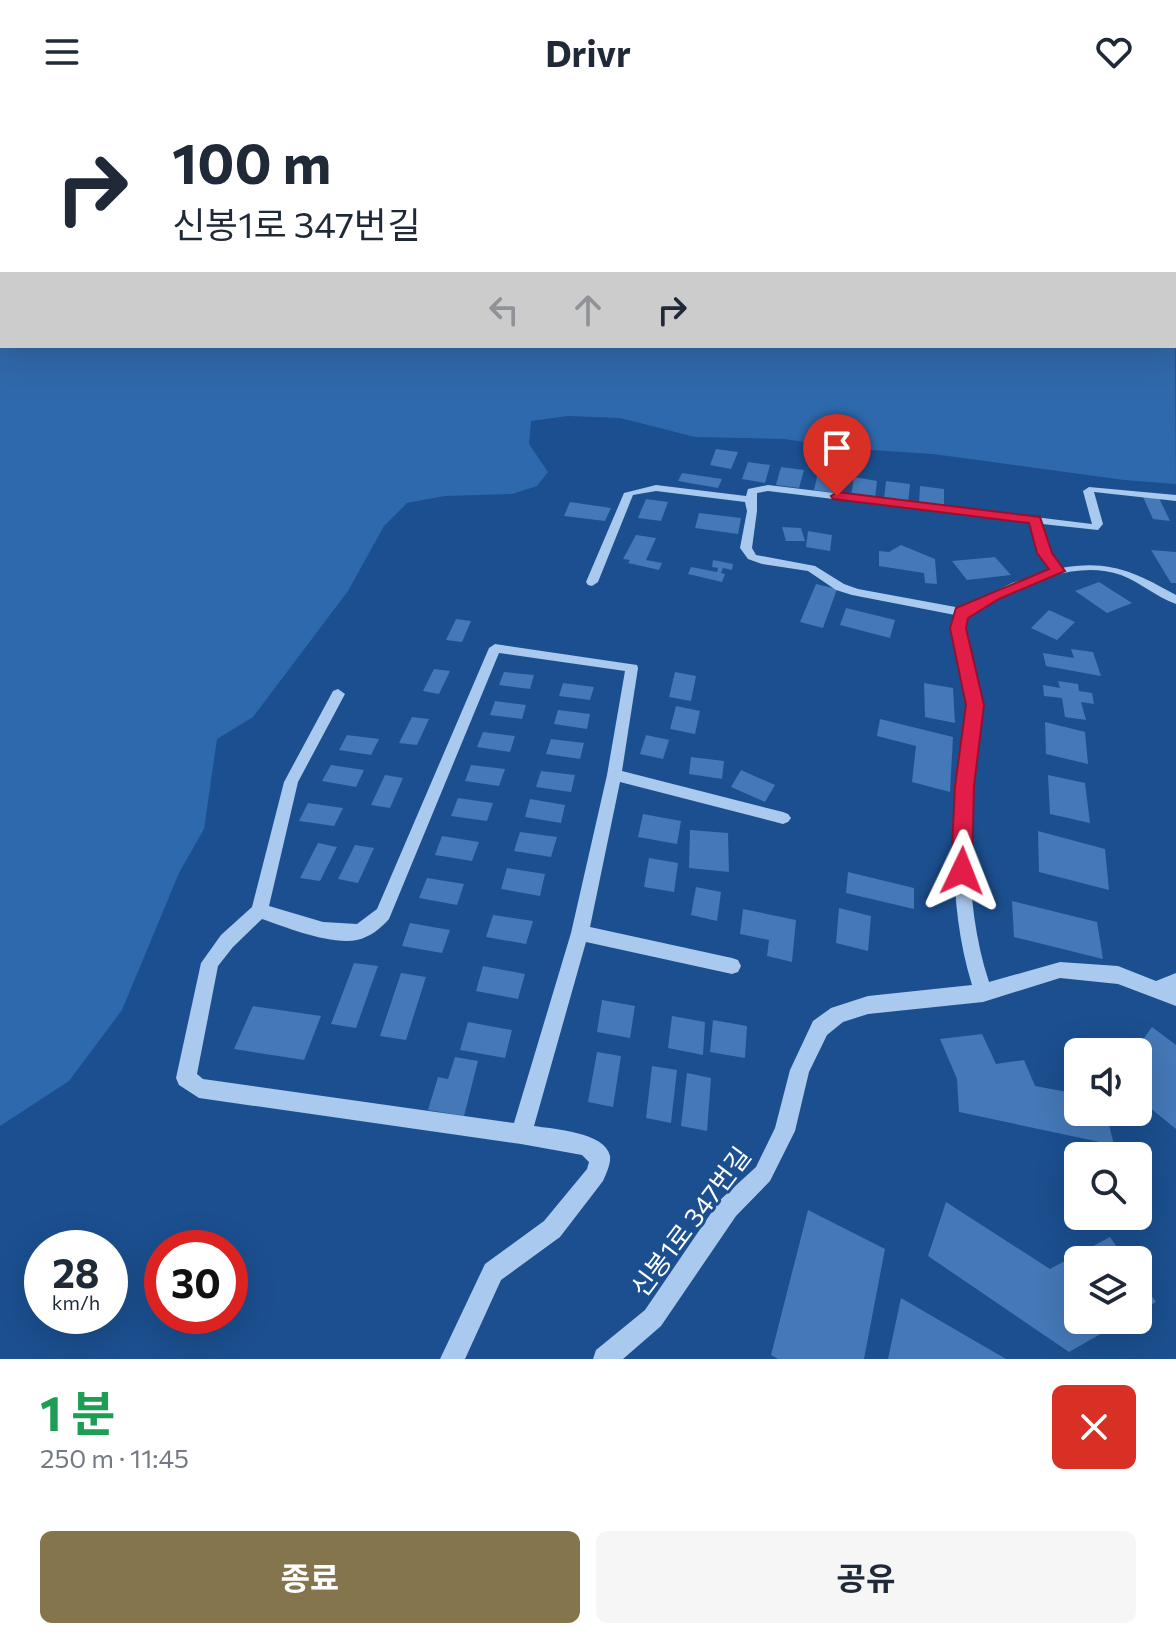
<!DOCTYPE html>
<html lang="ko">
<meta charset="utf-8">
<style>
body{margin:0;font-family:Commissioner,"Noto Sans KR",sans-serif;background:#f6f6f7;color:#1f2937;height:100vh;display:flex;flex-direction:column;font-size:30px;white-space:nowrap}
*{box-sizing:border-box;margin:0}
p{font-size:26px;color:#747a83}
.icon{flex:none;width:44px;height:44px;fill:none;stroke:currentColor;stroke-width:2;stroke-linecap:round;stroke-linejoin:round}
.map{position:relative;height:1255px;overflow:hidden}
.details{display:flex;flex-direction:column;background:#fff;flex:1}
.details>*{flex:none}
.hud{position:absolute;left:0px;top:0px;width:1176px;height:244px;box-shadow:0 8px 32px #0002;background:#fff;color:#1f2937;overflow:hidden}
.fabs{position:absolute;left:1064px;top:934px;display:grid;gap:16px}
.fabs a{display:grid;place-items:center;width:88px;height:88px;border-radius:12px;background:#fff;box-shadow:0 8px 32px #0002;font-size:40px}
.speed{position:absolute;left:24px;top:1126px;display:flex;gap:16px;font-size:40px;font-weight:700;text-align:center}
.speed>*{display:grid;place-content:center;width:104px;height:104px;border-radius:50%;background:#fff;box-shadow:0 8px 32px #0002;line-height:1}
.speed small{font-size:20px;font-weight:400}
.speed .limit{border:12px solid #d22;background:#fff;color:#111}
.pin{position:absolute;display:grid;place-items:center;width:68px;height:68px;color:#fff;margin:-82px -34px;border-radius:50% 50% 50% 0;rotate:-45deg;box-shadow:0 0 8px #0007}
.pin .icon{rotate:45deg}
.me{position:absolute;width:88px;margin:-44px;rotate:2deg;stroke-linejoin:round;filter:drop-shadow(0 0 6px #0008)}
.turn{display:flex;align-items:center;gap:28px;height:168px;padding:0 40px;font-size:36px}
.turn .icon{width:104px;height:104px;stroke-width:2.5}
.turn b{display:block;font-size:56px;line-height:68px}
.lanes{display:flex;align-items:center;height:76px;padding:0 40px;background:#0003;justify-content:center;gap:40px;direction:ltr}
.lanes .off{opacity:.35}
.round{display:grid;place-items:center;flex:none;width:84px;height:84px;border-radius:12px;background:#f6f6f7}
.summary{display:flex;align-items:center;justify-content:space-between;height:136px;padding:0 40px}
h1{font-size:48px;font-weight:700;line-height:60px;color:#1e9e55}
.primary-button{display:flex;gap:16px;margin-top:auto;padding:16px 40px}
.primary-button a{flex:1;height:92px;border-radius:12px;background:#84754c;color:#fff;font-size:32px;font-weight:700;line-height:92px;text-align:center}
.primary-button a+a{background:#f6f6f7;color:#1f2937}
header{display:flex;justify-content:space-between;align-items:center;height:104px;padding:0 40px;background:#fff;font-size:36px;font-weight:700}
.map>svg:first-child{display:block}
.green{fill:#2e69ad}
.building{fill:#4478b7}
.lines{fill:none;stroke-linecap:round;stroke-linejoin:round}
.minor{fill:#a9c9ee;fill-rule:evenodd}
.route{fill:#e11d48;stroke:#92132f;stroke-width:2}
.labels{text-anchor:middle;stroke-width:6;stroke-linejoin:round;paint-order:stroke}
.near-street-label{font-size:26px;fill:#fff;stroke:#1b4f8f}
</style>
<header><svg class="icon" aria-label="menu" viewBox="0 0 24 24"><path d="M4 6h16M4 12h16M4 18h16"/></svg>Drivr<svg class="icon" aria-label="heart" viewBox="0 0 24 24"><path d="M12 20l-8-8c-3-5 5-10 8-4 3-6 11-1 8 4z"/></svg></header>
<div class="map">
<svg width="1176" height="1255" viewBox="0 0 1176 1255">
<rect width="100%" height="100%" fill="#1b4f8f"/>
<path class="green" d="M1174,128L1176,380L1124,376L933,350L840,344L785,335L695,333L620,314L568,312L531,317L529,340L548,368L537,382L512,390L445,392L407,399L384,422L348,487L253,613L217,635L204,725L179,769L122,906L69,977L0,1022V187L2,242H1174Z"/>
<path class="building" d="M716,345L738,348L731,365L710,361Z
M748,358L770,361L765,379L742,375Z
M781,363L804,366L799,384L776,381Z
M818,368L841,371L837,389L814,386Z
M682,369L722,375L718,384L678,377Z
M854,373L877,377L875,395L851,392Z
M886,377L910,380L908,399L884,395Z
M920,382L944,385V404L919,400Z
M1143,393L1159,394L1170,417L1153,415Z
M646,395L668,398L661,417L638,414Z
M570,398L611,404L605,417L564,412Z
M699,409L741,414L738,430L695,424Z
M782,423L801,424L805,437H786Z
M808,427L832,431L830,447L806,443Z
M636,431L656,434L646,456L662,459L659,466L628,459L630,456L623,455Z
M901,441L935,455L937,480L925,479L924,469L879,462V447L889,448Z
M1151,446L1176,448V479H1171Z
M995,453L1011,471L967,476L952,457Z
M713,456L733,460L732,466L723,464L721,469L725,470L722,478L688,470L691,463L717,468L718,464L712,463Z
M1099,478L1132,499L1107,509L1075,487Z
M816,480L837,485L823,524L800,518Z
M846,504L895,516L890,534L840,521Z
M1049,506L1075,518L1057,536L1031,524Z
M456,515L471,517L462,538L446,536Z
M1071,545L1093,548L1101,572L1046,562L1043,549L1074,554Z
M434,565L450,567L439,590L423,587Z
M504,568L534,571L530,585L499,581Z
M675,568L696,572L691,597L669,593Z
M1058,577L1078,580L1079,587L1092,589L1094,600L1081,598L1086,616L1065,613L1062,594L1044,592L1043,581L1060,584Z
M563,579L594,583L590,596L559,592Z
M924,579L953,584L955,619L925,613Z
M495,597L526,601L522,615L490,611Z
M676,602L700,607L695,630L670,625Z
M558,606L590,610L587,625L554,620Z
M412,613L429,615L417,641L399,639Z
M880,615L953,633L950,688L912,678L916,642L877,632Z
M1045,618L1085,628L1088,660L1046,650Z
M483,628L515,632L510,648L477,643Z
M347,631L379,635L371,651L339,646Z
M646,631L669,636L663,655L640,650Z
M551,635L584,639L580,655L546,650Z
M691,653L724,657L722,675L689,670Z
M331,661L364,666L356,683L322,677Z
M471,661L505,665L499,682L465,677Z
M741,666L775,681L765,698L731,683Z
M541,667L575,671L571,688L536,683Z
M385,671L403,674L390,704L371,701Z
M1048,671L1085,679L1090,719L1050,710Z
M458,694L493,699L487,717L451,712Z
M530,695L565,701L561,719L525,713Z
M308,699L343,704L334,722L299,717Z
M643,710L681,717L677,740L638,733Z
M690,726L728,729L729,768L689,764Z
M1038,727L1105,745L1109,786L1039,768Z
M520,728L557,733L551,753L514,747Z
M442,732L479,738L472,757L435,751Z
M318,739L337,743L320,777L300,774Z
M355,741L374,744L358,779L338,775Z
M649,754L678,759L674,788L644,783Z
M507,764L545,770L540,792L501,785Z
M848,768L914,784V805L846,789Z
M427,774L464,780L457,801L419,794Z
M696,783L721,788L717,817L691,811Z
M1012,797L1097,818L1103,855L1014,833Z
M839,804L871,812L868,847L836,839Z
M743,805L796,816L792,858L767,852L769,836L740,830Z
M493,811L533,817L526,840L486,833Z
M410,819L450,826L442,849L402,842Z
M354,859L378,862L356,924L331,920Z
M483,862L525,870L518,895L476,887Z
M401,869L426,873L406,936L380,932Z
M602,896L635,902L630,934L597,928Z
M253,902L321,912L304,956L234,945Z
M672,912L705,918L703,951L668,944Z
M713,916L747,922L745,954L710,948Z
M468,918L512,926L505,954L460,946Z
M1152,923L1176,941V1025L1138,994V948H1134Z
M982,930L996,960L1024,956L1035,982L1078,990V1008H1106L1114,1041L959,1008L957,975L940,935Z
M597,948L621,952L613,1003L588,998Z
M455,953L478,957L464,1012L428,1006L438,973L448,975Z
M652,962L677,966L671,1019L646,1014Z
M687,969L711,974L707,1027L681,1022Z
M946,1098L1050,1165L1110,1133L1126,1156H1078V1216H1125L1069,1248L928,1152Z
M808,1106L885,1145L864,1255H778L771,1251Z
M1138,1173L1156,1198L1138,1208Z
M901,1194L1006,1255H888Z"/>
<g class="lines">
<path class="minor" d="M656,381L746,392L748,385L768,381L1092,420L1083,387L1089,383L1176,391V397L1094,388L1103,420L1098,426L1042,420L1051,449L1061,464C1109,455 1135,468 1176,491V500C1156,493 1140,478 1121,471C1070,453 1011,487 968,510C960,544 982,572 982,606C982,630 975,654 973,679C967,746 968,813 989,878L1060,858L1118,862L1156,877L1176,869V902L1118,880L1060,874L983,898L868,910L843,918L827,931L809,968L795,1027L770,1077L736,1112L661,1222L623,1255H593L596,1246L645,1206L720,1096L756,1063L775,1024L790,966L813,917L831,904L868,892L972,881C952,815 951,748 958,680C960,654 969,627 968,601C967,570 947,542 955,511L852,491L836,486L808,467L762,460L748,455L740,444L747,407L745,398L656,387L633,391L598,478L592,482L588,481L586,478L624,389ZM768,387L1030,419L1039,449L1051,466L1012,479L961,504L858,485L844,480L815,462L756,451L752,444L757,407V389Z
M495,540L637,561L638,564L622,667L783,708L788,710L791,714L788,718L783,720L620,678L590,823L732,854L738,856L741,862L738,868L732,870L586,838L534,1022C553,1025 605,1028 610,1052C611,1060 606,1070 603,1077L560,1133L501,1176L465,1255H440L485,1160L544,1117L587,1065L589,1058L582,1051L521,1040L199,994L179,981L176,974L201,859L221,831L252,803L284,678L333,587L338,585L345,590L298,678L269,802L323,818L357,820L377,805L489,544ZM499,549L625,567L607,671L571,829L514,1019L203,975L197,970L218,862L233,843L262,815C288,824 330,841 357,836C370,833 380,825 389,815Z"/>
</g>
<linearGradient id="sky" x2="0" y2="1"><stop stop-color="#0f2b4f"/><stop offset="0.42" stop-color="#39639b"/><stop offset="1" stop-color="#39639b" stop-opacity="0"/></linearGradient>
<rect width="1176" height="304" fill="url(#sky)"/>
<path class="route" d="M837,388L1040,413L1052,449L1065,467L999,495L968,514L966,524L984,601L974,682L972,767L969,774L962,776L954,774L951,767L955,682L966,601L950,524L956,504L1049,465L1037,449L1029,419L833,395L831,392Z"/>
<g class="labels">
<g class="near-street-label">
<text transform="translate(691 1118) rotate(-53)" y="9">신봉1로 347번길</text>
</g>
</g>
</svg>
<div class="fabs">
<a><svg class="icon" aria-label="sound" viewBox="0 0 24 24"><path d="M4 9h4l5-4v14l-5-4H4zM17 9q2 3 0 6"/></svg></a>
<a><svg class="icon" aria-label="search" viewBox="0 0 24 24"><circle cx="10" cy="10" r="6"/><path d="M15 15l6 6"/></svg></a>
<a><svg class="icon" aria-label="layers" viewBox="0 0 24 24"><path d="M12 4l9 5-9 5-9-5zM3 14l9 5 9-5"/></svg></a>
</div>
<div class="speed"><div>28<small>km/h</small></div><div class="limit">30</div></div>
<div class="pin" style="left:837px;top:392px;background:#d93025"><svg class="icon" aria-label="arrive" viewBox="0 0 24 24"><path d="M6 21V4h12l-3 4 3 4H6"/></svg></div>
<svg class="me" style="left:962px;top:767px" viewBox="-20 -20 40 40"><path d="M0-17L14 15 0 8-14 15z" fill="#e11d48" stroke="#fff" stroke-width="4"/></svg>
<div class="hud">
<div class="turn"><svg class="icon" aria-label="right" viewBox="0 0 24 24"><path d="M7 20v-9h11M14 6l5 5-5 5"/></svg><div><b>100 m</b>신봉1로 347번길</div></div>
<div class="lanes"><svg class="icon off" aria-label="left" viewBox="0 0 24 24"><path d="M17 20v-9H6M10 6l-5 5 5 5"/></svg><svg class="icon off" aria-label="ahead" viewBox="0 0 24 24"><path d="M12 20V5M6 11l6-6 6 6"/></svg><svg class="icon" aria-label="right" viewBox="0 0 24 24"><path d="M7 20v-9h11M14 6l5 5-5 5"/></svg></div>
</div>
</div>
<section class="details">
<div class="summary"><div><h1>1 분</h1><p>250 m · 11:45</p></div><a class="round" style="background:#d93025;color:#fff"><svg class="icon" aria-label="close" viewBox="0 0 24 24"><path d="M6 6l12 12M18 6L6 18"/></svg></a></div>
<div class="primary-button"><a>종료</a><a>공유</a></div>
</section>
